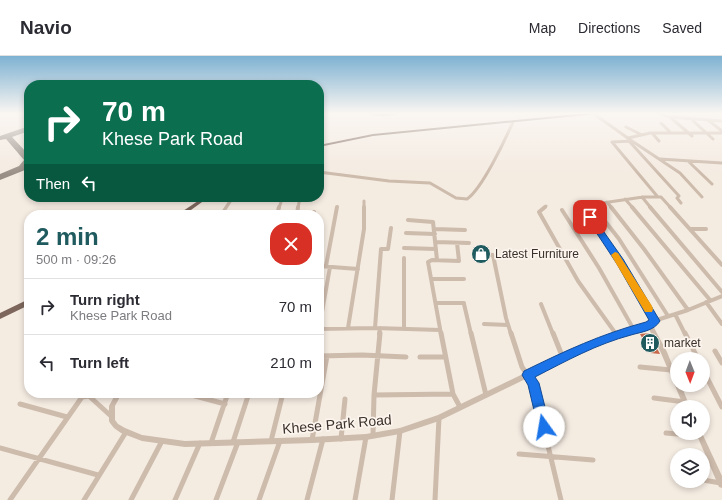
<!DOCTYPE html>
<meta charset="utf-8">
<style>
body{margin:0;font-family:Helvetica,sans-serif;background:#f2f2f3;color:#2b2b33;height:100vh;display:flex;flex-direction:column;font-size:15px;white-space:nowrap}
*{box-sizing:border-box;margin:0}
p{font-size:13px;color:#7c7c81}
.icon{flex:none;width:22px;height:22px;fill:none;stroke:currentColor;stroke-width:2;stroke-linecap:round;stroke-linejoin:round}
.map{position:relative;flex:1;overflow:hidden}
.sheet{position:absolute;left:24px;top:154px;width:300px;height:188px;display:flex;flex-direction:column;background:#fff;border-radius:16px;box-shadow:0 2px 6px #0003}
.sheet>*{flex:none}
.guide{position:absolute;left:24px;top:24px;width:300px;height:122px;border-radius:16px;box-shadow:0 2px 6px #0003;background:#0b6e4f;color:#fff;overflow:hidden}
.needle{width:26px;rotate:179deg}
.tools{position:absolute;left:670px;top:296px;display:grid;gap:8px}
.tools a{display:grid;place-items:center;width:40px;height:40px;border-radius:50%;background:#fff;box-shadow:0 2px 6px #0003;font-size:20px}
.pin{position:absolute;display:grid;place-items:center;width:34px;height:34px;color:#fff;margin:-17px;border-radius:8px;box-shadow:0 2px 6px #0006}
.me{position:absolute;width:44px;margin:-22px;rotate:347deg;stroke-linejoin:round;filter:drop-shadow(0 0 3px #0008)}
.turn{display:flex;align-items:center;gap:14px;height:84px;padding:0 12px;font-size:18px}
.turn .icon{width:52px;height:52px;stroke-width:2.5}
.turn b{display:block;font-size:28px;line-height:34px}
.then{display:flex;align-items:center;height:38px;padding:0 12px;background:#0003;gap:8px;font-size:15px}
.round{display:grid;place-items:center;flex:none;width:42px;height:42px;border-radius:16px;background:#f2f2f3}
.headline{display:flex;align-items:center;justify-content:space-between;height:68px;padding:0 12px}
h1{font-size:24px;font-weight:700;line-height:30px;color:#1f5a5e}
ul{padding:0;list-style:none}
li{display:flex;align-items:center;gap:12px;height:56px;padding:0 12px;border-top:1px solid #e1e1e2}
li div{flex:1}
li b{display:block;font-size:15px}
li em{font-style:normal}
header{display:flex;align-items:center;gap:24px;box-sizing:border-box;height:56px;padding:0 20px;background:#fff;border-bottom:1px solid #e1e1e2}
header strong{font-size:19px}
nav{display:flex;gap:22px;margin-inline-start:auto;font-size:14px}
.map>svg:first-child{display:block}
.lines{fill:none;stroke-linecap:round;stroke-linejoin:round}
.taxiway{fill:#988e86;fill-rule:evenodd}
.building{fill:#c8694b}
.minor-far2{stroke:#cdbbac;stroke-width:3}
.minor-far1{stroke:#cdbbac;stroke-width:4}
.minor{stroke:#cdbbac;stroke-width:5}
.tertiary{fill:#cdbbac;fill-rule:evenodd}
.primary{fill:#7d675c;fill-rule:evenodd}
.route{fill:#1a73e8;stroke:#114b97}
.slow{fill:#f59e0b}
.labels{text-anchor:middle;stroke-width:3.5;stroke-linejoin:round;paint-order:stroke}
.poi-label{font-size:12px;fill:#3b302b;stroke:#fbf5ee;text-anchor:start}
.near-street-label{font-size:14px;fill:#3b302b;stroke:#fbf5ee}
</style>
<header>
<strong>Navio</strong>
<nav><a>Map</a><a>Directions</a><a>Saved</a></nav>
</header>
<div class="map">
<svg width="722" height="444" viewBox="0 0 722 444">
<rect width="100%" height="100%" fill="#f4ebe1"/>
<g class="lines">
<path class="taxiway" d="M367,57H399C393,61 373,61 367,57Z
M29,70V75L12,81L29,99V110L25,114L0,124V118L19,110L24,104L6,83L0,84V80Z"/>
</g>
<path class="building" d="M649,277L660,298L650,297L640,278Z"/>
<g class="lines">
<path class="minor-far2" d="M658,57L670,61L722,65
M594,58L632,85L612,86L657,140
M670,61L692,80
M690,62L713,83
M708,64L722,75
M661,67L670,76
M626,71L640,78
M652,77L659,85
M628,82L650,77H722
M629,85L679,140L677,142L681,147
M632,85L680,117L702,141
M660,103L722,107
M688,105L712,128
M319,116L389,125L430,127L456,142L467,143C482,133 505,84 513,66
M319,124V130
M642,141L651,152
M249,143L250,141
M625,143L633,152
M364,145V152
M607,146L612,152
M592,148L595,152
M279,152L281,146
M298,152L300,141
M544,152L546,150
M583,152L582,150L643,141H661L671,152"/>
<path class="minor-far1" d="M545,151L539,156L578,225L616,278
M583,151L620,206L655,265
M594,151L619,183L668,260
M611,151L644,193L688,254
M632,151L710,244
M650,151L722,236
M670,151L722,209
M562,154L599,212L634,274
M277,159L279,151
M297,159L298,151
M313,159L314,156
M408,164L433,166L437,204
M434,173L465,174
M690,173H706
M406,177L435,178
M436,186L469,187
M404,192L436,193
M474,198L493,199L506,262L511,278
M404,202V273
M319,210L358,213
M326,210L337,151
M431,223H464
M706,246L722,268
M436,247H464
M464,248L471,278
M541,248L553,278
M675,258L685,278
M484,268L508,269
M650,270L660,263L688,254L722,240
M348,272L364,173V151
M375,272L381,193H388L391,172
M319,273L375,272L440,274
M319,273L330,211
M379,278L380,272
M441,278L428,206L432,204L459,205L457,187"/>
<path class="minor" d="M441,277L453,338L460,351
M471,277L486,339
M511,277L522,311L533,327L561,444
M553,277L563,302
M615,277L616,278
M685,277L698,303
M715,295L722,307
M319,300L362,299L406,301
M420,301H445
M640,311L671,314
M703,314L722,351
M184,337L225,348
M374,339L453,338
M654,342L685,346
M20,348L67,361
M666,377L700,380
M373,379L374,339L380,277
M341,383L345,343
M312,384L327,300
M271,385L283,337
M233,386L249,337
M211,387L228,337
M0,392L98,419
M519,398L593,404
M703,424L721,427
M10,444L82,341L89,340L111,360
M84,444L126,376
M131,444L162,385
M175,444L200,387
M216,444L238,386
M259,444L280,385
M307,444L323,383
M355,444L366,381
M392,444L400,375
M435,444L439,362"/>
<path class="tertiary" d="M231,141H235L223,159H219Z
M650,268H652L667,296L677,321V329H681L690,351H684L661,297L649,273L617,280L589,292L439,365L400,378L366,384L312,387L185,391L142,385L121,377L114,372L110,367L109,365V350L116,337H122L115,350V364L118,368L125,372L142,379L185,385L312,381L366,378L400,372L438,359L585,288L616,276Z
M696,377H702L722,420V432L719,431Z"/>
<path class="primary" d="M588,57H600L598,58L373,80L319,91V89L373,78Z
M204,141H209L184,159H177Z
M29,243V249L0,263V257Z"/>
</g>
<linearGradient id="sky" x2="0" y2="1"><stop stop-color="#7eb2d2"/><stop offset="0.48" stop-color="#faf6f2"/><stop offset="1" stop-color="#faf6f2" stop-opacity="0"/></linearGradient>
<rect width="722" height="119" fill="url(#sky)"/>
<path class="route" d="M590,158L592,159L623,203L660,265C654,275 641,276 631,279C597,288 566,305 535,321L539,327L550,371L548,375L544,377L539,375L538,371L528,329L522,319L524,315C565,295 601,278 646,266L649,264L617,208L586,161Z"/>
<path class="slow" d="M615,196L618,197L652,250L653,253L652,256H645L611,199Z"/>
<defs>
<symbol id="shop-disc" viewBox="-11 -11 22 22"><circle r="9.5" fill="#1f5a5e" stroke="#fbf5ee"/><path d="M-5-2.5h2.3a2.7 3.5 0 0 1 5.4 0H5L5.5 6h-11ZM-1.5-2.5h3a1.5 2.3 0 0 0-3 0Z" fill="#fff"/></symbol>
<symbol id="building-disc" viewBox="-11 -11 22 22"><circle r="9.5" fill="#1f5a5e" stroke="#fbf5ee"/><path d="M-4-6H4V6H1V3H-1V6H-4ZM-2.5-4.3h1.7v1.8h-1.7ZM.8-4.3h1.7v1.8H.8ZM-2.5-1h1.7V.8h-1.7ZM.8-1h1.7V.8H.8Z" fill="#fff"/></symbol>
</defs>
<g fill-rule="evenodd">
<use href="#shop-disc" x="470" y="187" width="22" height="22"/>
<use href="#building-disc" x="639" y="276" width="22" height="22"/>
</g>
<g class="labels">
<g class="poi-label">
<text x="495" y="202">Latest Furniture</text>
<text x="664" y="291">market</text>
</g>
<g class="near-street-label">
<text transform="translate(337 368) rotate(-5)" y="5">Khese Park Road</text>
</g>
</g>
</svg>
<div class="tools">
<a><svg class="needle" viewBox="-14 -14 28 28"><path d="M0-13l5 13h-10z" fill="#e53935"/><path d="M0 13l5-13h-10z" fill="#7c7c81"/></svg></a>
<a><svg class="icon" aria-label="sound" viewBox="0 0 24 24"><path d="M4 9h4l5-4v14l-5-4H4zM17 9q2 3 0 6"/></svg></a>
<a><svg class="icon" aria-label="layers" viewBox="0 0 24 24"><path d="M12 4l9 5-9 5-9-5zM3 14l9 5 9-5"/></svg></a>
</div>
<div class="pin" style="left:590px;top:161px;background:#d93025"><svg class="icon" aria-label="arrive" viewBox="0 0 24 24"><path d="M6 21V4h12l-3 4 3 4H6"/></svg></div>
<svg class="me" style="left:544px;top:371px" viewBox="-20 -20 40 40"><circle r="19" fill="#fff"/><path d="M0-13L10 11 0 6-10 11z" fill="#1a73e8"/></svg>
<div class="guide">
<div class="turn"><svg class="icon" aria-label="right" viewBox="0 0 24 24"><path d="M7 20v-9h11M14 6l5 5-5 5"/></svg><div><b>70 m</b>Khese Park Road</div></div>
<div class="then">Then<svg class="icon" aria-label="left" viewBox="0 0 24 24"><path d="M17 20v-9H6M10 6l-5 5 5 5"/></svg></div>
</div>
<section class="sheet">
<div class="headline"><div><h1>2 min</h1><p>500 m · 09:26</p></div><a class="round" style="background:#d93025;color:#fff"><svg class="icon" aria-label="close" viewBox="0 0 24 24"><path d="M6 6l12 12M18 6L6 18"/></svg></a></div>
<ul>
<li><svg class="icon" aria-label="right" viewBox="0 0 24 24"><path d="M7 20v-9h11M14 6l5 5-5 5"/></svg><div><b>Turn right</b><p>Khese Park Road</p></div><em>70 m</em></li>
<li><svg class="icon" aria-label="left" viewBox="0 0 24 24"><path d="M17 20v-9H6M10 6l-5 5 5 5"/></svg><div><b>Turn left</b></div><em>210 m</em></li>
</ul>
</section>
</div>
